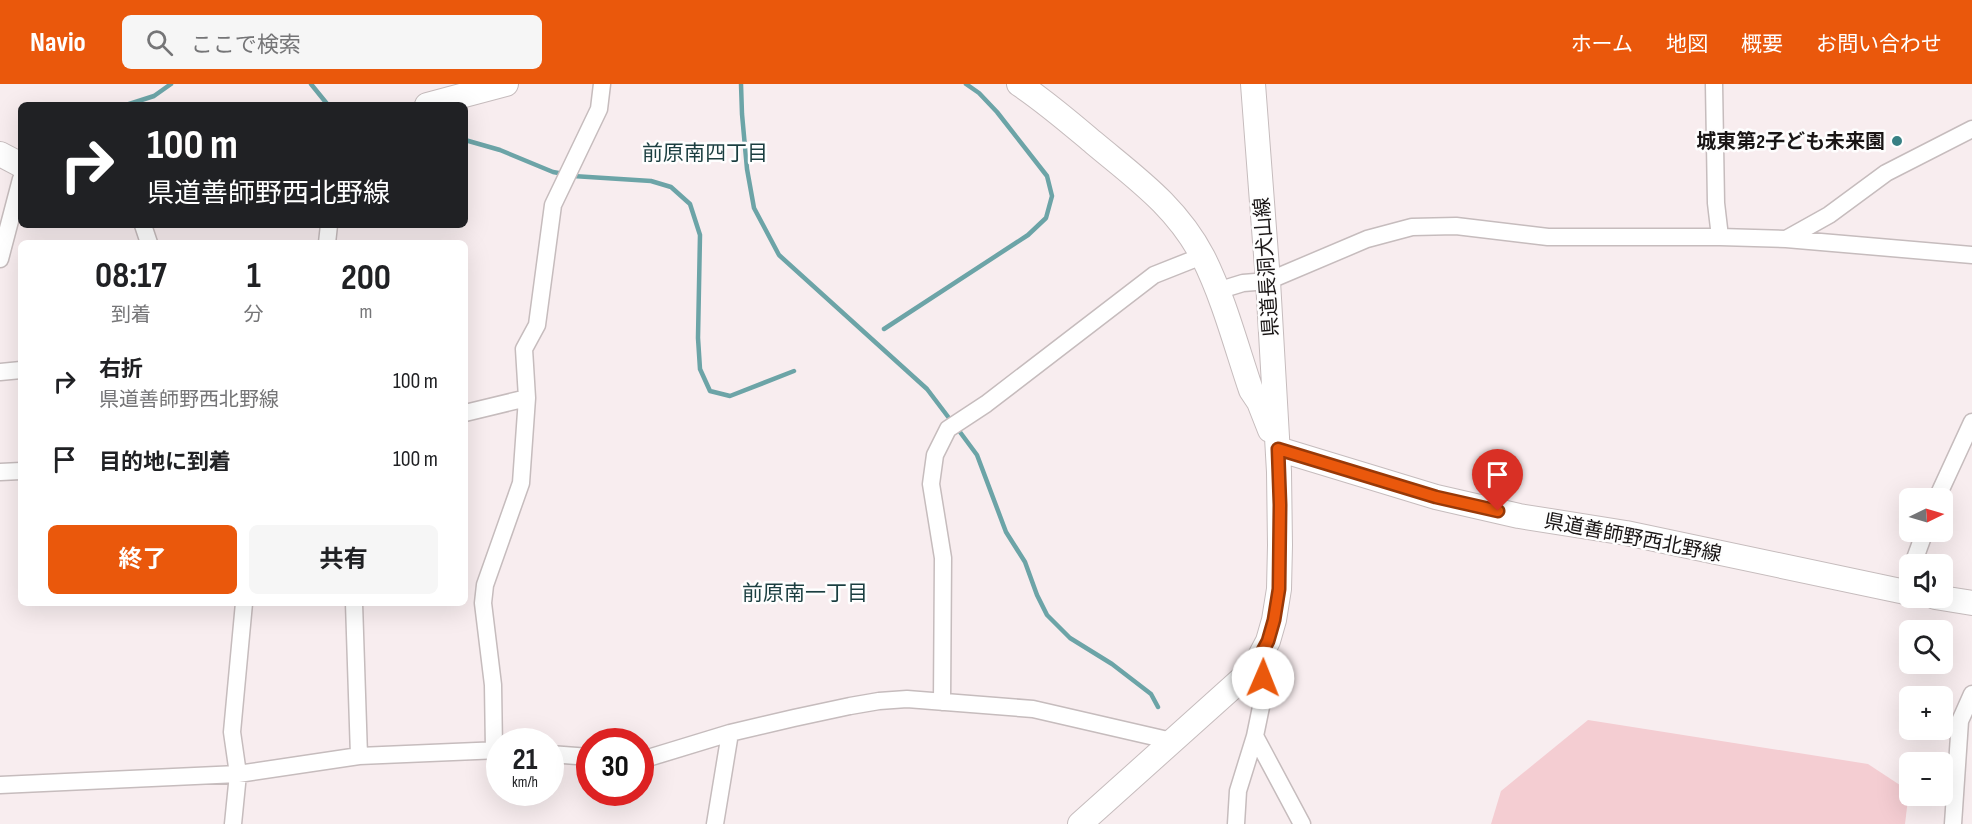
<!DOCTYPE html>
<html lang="ja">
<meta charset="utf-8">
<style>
body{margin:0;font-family:"Sofia Sans Condensed","Noto Sans JP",sans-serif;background:#f6f6f6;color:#202124;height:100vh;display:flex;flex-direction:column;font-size:22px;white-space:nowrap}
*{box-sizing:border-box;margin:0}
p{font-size:20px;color:#757577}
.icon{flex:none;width:33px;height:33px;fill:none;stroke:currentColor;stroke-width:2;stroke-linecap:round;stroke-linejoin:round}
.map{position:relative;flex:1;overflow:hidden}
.side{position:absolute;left:18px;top:156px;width:450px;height:366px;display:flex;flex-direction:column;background:#fff;border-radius:9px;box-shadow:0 6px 24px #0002}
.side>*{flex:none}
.banner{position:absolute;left:18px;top:18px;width:450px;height:126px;border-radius:9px;box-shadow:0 6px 24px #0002;background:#202124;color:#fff;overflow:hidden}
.needle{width:39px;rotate:85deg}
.controls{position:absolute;left:1899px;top:404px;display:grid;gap:12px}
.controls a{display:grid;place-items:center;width:54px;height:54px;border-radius:9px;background:#fff;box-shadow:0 6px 24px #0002;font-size:30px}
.speed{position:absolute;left:486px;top:644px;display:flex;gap:12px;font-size:30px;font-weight:700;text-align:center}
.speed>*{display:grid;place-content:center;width:78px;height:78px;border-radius:50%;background:#fff;box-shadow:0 6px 24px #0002;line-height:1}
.speed small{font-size:15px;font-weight:400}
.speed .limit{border:9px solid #d22;background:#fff;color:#111}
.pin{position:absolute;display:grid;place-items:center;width:51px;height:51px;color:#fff;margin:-62px -26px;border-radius:50% 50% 50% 0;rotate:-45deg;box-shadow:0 0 6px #0007}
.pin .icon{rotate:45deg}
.me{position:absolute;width:66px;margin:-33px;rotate:1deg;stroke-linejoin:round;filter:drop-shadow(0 0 4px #0008)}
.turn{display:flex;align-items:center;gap:21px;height:126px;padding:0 30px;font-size:27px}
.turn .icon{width:78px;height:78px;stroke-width:2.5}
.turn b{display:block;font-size:42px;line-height:51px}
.eta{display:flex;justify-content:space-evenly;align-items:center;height:102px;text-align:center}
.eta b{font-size:36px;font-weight:700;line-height:42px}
.button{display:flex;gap:12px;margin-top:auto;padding:12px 30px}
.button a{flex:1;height:69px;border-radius:9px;background:#ea580c;color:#fff;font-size:24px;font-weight:700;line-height:69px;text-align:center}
.button a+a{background:#f6f6f6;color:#202124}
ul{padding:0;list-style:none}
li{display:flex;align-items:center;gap:18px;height:78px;padding:0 30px}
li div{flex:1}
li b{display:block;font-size:22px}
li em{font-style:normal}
header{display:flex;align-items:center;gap:36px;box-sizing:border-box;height:84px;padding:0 30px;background:#ea580c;color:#fff}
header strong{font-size:28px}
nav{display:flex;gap:33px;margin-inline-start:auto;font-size:21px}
.search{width:420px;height:54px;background:#f6f6f6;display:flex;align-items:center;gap:15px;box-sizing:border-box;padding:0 21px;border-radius:9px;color:#757577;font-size:22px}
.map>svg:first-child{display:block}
.green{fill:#f4cdd2}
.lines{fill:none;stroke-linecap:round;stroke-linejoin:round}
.stream{stroke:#6ca4a7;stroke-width:4.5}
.street-casing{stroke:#c6bcbd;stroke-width:19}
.secondary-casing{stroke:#c6bcbd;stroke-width:26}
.street{stroke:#fff;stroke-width:16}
.secondary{stroke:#fff;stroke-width:24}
.route-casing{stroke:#983908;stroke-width:15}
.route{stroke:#ea580c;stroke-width:10}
.poi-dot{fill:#388084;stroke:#fefefe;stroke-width:2}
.labels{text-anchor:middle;stroke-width:5;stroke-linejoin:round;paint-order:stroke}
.poi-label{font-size:20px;font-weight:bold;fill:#1a1616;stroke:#fefefe;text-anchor:end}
.street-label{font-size:20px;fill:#1a1616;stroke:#fefefe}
.neighbourhood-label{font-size:21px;fill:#1b3e40;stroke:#fefefe}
</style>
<header>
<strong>Navio</strong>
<div class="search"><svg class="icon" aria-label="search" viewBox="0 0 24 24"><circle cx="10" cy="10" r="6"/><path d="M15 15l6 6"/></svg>ここで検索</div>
<nav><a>ホーム</a><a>地図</a><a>概要</a><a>お問い合わせ</a></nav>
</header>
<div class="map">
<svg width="1972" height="740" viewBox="0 0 1972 740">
<rect width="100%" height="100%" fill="#f8edef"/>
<path class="green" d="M1588,636L1868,680L1909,707L1905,740H1491L1501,707Z"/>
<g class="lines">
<path class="stream" d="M311,0L328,21
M741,0L742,30L747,85L754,124L779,171L927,305L952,338
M126,21L154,12L171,0
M465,56L500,66L553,88L564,90
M573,92L651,97L671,103L690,120L700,151L698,254L700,285L710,307L730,312L794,287
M884,245L1028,151L1046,134L1052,112L1047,92L997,28L979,9L966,0
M957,344L977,371L1006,448L1025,478L1037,511L1047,531L1070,554L1112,580L1151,610L1158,623"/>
<defs>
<path id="street" d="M1714,0L1716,119L1720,153
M143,141L149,159
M1786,155L1829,131L1886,89L1972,45
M327,159L329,141
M0,175L21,95
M1217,207L1243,199L1268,197L1367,155L1412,143L1456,142L1548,153H1720L1786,155L1972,171
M0,288L21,286
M465,329L527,314L524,265L537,241L553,121L599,25L602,0
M0,388L21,387
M1937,414L1972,338
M1913,480L1925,447
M354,519L359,672
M942,618L943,474L931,400L935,371L948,345L986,320L1154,191L1202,172
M1255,652L1302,740
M494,666L493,601L483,519L485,501L521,399L527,314
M550,670L590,673
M640,675L648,674L730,649L794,634L850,622L879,617L907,615L1033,625L1172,657
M0,701L238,690L359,672L500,666
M233,740L238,690L232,648L244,519
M715,740L730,649
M1236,740L1238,707L1255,652L1262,618L1263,594L1259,574
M1953,740L1960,637L1972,610"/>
<path id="secondary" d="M1019,0C1046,18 1069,38 1094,59C1137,95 1176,122 1203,173C1224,215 1236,262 1251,306L1259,318L1270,346
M427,21L506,0
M0,70L21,81
M1278,365L1436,413L1519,432L1626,449L1910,509
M1935,513L1972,519
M1080,740L1245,592L1259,574L1268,557L1274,536L1279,505L1280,461L1279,388L1268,197L1253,0"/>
</defs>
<use href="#street" class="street-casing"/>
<use href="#secondary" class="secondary-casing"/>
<use href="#street" class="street"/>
<use href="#secondary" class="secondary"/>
</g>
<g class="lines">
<defs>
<path id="route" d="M1263,594L1259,574L1268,557L1274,536L1279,505L1280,421L1278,365L1436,413L1498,427"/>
</defs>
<use href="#route" class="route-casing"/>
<use href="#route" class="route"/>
</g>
<circle class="poi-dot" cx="1897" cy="57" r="6"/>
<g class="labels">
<g class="poi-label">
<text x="1885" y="64">城東第2子ども未来園</text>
</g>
<g class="street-label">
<text transform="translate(1266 183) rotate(-94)" y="7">県道長洞犬山線</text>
<text transform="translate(1633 453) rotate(11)" y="7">県道善師野西北野線</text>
</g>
<g class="neighbourhood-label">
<text x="705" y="76">前原南四丁目</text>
<text x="805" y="516">前原南一丁目</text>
</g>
</g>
</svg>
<div class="controls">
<a><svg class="needle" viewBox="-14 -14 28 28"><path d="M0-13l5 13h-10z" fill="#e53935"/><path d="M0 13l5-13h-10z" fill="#757577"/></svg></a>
<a><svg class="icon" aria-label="sound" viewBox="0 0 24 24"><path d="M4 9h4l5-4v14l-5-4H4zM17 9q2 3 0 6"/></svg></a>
<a><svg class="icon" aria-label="search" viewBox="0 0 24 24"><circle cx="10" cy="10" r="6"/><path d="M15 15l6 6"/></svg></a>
<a>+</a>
<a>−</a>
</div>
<div class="speed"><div>21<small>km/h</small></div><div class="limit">30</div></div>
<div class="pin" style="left:1498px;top:427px;background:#d93025"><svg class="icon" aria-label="arrive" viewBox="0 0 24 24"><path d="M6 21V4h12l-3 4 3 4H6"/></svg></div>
<svg class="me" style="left:1263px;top:594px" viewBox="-20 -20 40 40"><circle r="19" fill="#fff"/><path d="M0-13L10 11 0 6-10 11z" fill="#ea580c"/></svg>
<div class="banner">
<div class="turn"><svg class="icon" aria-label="right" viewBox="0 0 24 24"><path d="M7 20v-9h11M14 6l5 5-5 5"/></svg><div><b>100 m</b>県道善師野西北野線</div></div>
</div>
<section class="side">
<div class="eta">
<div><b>08:17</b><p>到着</p></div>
<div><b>1</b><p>分</p></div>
<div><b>200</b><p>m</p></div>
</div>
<ul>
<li><svg class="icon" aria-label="right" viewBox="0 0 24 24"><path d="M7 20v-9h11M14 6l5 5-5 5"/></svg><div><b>右折</b><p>県道善師野西北野線</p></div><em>100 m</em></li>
<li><svg class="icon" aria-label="arrive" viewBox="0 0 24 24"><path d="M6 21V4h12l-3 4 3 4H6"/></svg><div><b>目的地に到着</b></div><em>100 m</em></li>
</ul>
<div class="button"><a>終了</a><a>共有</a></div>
</section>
</div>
